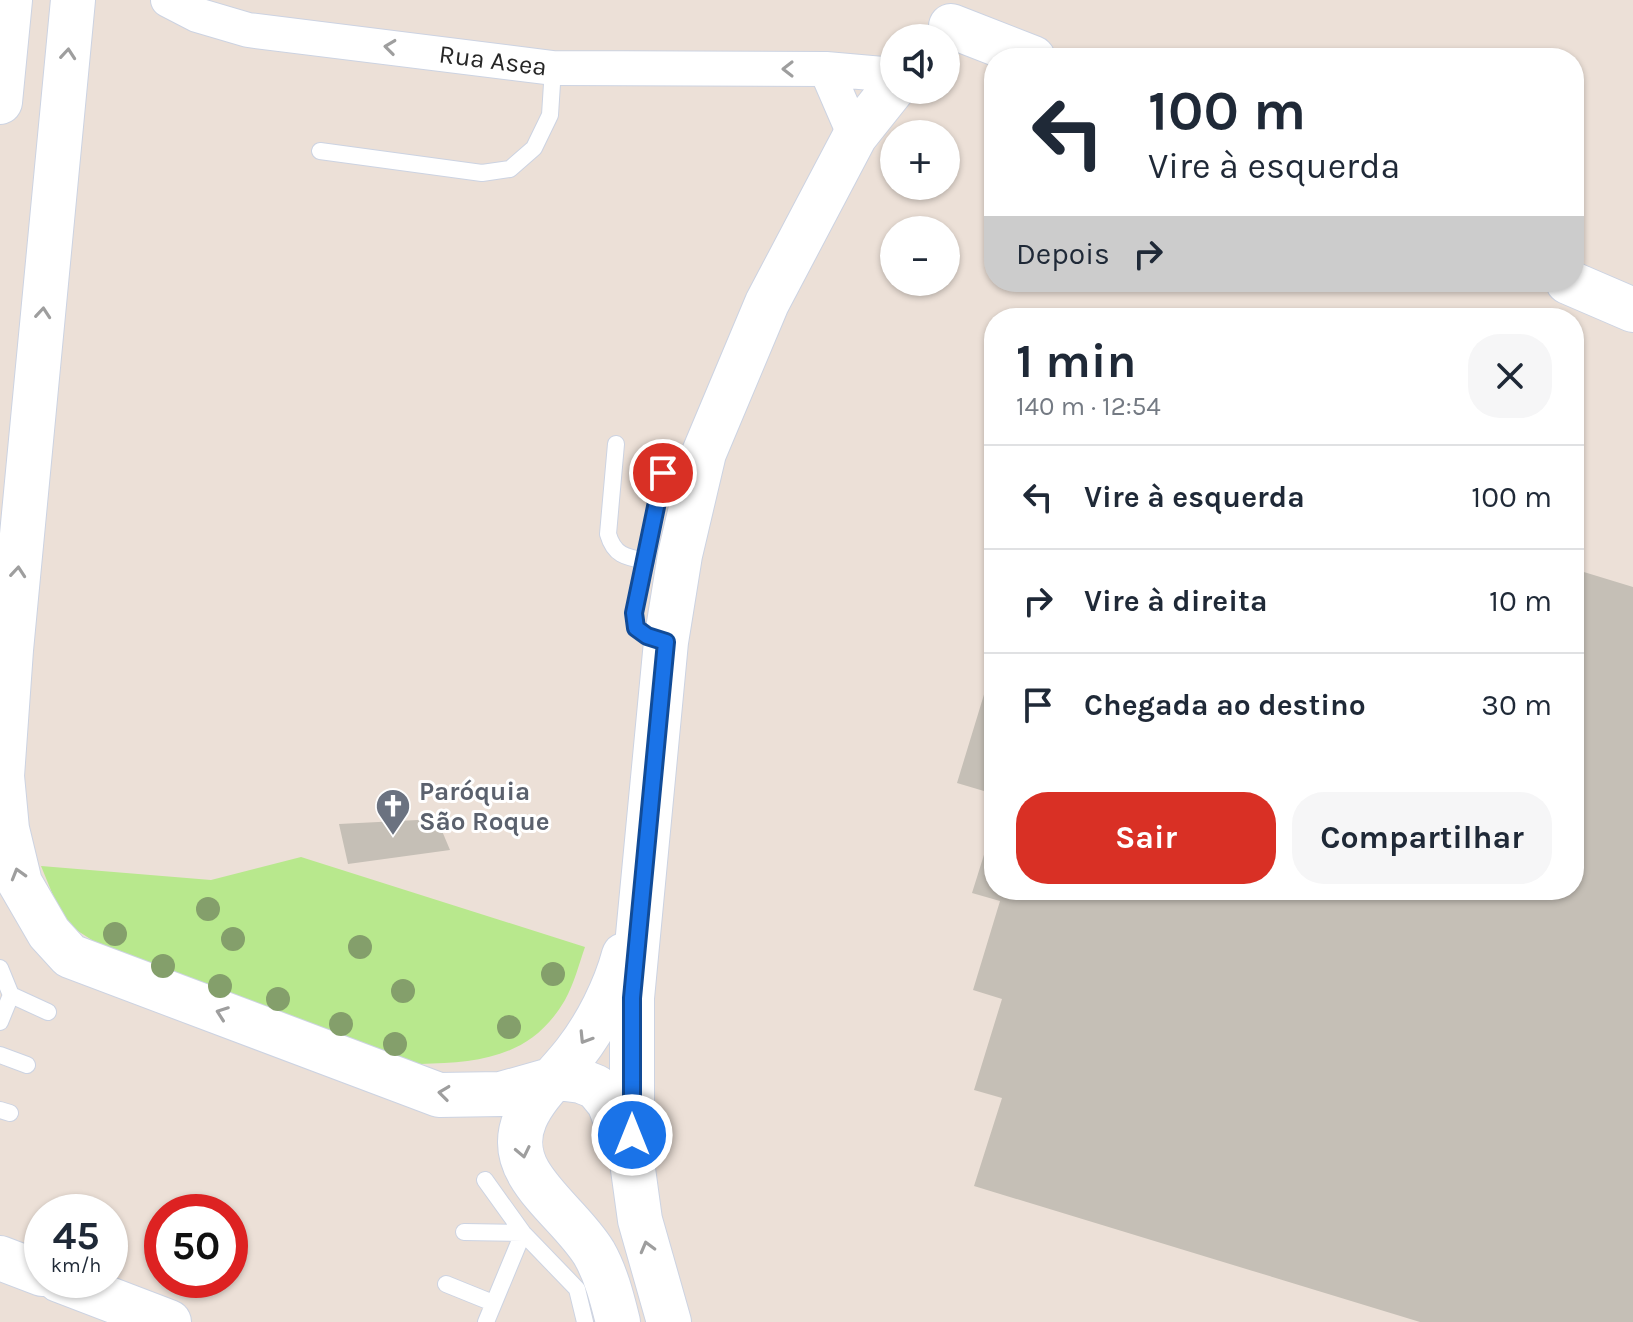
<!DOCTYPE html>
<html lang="pt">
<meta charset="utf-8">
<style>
body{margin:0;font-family:Karla,sans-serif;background:#f6f6f7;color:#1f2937;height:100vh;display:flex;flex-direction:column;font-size:30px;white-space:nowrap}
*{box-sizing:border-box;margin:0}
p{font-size:26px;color:#747a83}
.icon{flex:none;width:44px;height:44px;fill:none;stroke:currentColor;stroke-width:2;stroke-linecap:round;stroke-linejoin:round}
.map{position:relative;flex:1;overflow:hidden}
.details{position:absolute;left:984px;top:308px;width:600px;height:592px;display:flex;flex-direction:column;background:#fff;border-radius:32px;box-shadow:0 2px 6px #0004}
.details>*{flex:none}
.hud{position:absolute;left:984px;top:48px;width:600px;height:244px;border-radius:32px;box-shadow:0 2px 6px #0004;background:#fff;color:#1f2937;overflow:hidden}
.controls{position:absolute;left:880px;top:24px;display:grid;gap:16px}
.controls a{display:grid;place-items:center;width:80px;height:80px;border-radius:50%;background:#fff;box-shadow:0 2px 6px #0004;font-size:40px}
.speed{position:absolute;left:24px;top:1194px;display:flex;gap:16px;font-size:40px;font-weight:700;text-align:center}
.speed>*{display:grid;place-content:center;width:104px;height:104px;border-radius:50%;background:#fff;box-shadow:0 2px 6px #0004;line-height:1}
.speed small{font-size:20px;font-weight:400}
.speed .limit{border:12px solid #d22;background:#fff;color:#111}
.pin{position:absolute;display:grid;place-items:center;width:68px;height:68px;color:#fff;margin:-34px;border:4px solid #fff;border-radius:50%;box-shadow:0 2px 8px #0007}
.me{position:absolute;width:88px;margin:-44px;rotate:0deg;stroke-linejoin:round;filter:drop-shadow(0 0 6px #0008)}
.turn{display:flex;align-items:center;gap:28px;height:168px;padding:0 32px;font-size:36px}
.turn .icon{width:104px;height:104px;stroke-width:2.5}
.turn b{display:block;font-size:56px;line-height:68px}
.then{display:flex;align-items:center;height:76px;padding:0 32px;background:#0003;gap:16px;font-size:30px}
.round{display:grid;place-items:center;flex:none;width:84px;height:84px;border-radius:32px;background:#f6f6f7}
.overview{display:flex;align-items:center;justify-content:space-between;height:136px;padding:0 32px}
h1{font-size:48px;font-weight:700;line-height:60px}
.cta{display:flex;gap:16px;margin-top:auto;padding:16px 32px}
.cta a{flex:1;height:92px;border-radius:32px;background:#d93025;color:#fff;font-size:32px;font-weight:700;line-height:92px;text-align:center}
.cta a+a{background:#f6f6f7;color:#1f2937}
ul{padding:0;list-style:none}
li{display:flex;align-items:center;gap:24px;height:104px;padding:0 32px;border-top:2px solid #e0e1e3}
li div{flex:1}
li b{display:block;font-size:30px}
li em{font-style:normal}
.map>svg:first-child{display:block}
.green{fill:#b8e88d}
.building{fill:#c5bfb6}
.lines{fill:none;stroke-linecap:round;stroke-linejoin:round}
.lane-casing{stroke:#ccd3e2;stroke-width:18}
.street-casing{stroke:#ccd3e2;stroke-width:36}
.secondary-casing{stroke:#ccd3e2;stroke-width:46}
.lane{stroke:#fff;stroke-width:16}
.street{stroke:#fff;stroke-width:34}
.secondary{stroke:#fff;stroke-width:44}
.tree{fill:#849f6b}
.oneway{stroke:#9e9e9e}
.route-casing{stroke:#114b97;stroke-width:20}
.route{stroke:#1a73e8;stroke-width:14}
.labels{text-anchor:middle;stroke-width:6;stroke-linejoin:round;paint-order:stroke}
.street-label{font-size:26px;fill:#272727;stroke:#fff}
.worship-label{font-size:26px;font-weight:bold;fill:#5b616d;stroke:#fff;text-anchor:start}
</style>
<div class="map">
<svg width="1633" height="1322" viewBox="0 0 1633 1322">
<rect width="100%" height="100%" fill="#ece0d7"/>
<path class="green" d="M301,857L585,947C579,964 574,984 565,1000C532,1057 480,1063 420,1064L115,955L64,922L41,866L211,880Z"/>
<path class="building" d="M1574,569L1633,587V1322H1420L974,1186L1002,1098L974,1090L1002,999L973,990L1000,901L972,893L993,826L994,890H1574Z
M993,665H994V794L957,783Z
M437,819L450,850L348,864L339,824Z"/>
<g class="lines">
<defs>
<path id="lane" d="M320,151L482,173L510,169L534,148L550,115L553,68
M616,444L608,534C614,555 625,557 646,561
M665,642L647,636L636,628L634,613L663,473L677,459L699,454
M0,968L11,995
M11,995L48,1012
M0,1022L11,995
M0,1055L27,1065
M0,1110L10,1113
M485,1180L523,1233L577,1289L585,1322
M464,1232L523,1233
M446,1284L493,1303
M486,1322L523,1233"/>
<path id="street" d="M168,0L197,15L248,30L553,68L826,69L894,75
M826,69L855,136"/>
<path id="secondary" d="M73,0L11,650L2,776L7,829L20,883L49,933L70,956L439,1095L501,1094L558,1078L581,1081L596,1087L609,1103L632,1162
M951,26L1033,58
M0,102L10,0
M1568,282L1633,310
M0,1258L42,1274
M59,1280L169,1322
M618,1322C612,1298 606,1274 594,1253C576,1224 546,1202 529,1173C500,1123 548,1088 575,1053C596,1026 615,989 624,955
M669,1322L640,1220L632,1162V998L666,642L680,555L704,453L767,303L855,136L894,87"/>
</defs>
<use href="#lane" class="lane-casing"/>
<use href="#street" class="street-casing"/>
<use href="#secondary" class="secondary-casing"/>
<use href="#lane" class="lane"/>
<use href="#street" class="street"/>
<use href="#secondary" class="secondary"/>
</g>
<g class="tree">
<circle cx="208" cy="909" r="12"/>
<circle cx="115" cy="934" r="12"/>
<circle cx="233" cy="939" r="12"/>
<circle cx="360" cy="947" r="12"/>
<circle cx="163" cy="966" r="12"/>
<circle cx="553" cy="974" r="12"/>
<circle cx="220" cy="986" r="12"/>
<circle cx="403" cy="991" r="12"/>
<circle cx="278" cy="999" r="12"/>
<circle cx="341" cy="1024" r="12"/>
<circle cx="509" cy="1027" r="12"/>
<circle cx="395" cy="1044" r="12"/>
</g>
<defs><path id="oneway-chevron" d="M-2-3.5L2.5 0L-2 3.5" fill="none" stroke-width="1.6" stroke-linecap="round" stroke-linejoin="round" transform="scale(2)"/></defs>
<g class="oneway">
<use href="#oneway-chevron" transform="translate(390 47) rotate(-173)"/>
<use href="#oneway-chevron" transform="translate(68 54) rotate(-85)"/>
<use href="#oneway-chevron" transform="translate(788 69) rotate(-180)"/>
<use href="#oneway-chevron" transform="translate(43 313) rotate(-85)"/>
<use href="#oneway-chevron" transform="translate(18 572) rotate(-85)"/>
<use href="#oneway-chevron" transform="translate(18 874) rotate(-106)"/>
<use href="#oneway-chevron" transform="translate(222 1013) rotate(-160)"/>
<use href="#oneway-chevron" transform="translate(585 1038) rotate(122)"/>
<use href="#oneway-chevron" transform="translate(444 1093) rotate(-173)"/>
<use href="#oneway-chevron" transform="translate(523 1152) rotate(78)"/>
<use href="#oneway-chevron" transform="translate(647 1247) rotate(-105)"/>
</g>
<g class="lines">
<defs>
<path id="route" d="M632,1135V998L666,642L647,636L636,628L634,613L663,473"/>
</defs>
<use href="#route" class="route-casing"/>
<use href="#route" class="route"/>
</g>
<defs>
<symbol id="church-pin" viewBox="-11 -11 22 30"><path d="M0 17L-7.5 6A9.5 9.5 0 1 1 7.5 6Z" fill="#6b7280" stroke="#fff"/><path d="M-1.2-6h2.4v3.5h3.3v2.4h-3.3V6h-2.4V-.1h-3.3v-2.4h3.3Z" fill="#fff"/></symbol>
</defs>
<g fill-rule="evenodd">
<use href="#church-pin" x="373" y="786" width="40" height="54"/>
</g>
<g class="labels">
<g class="street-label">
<text transform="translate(493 60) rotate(7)" y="9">Rua Asea</text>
</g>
<g class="worship-label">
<text x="419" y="800">Paróquia<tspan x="419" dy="30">São Roque</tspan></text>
</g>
</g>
</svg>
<div class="controls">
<a><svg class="icon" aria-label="sound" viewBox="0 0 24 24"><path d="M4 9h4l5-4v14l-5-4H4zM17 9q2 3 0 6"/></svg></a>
<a>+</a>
<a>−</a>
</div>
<div class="speed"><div>45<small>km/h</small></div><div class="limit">50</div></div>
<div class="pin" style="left:663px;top:473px;background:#d93025"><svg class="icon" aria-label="arrive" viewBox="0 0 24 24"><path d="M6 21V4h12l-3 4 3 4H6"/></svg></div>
<svg class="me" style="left:632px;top:1135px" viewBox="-20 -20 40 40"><circle r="17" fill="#1a73e8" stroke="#fff" stroke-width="3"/><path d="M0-11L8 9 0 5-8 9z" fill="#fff"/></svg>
<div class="hud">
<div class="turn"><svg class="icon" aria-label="left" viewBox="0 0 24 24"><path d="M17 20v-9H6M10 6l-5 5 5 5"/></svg><div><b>100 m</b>Vire à esquerda</div></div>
<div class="then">Depois<svg class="icon" aria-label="right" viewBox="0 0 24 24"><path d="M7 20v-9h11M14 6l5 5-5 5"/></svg></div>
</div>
<section class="details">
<div class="overview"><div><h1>1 min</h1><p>140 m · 12:54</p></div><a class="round"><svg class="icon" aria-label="close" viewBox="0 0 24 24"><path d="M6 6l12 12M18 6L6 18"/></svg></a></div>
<ul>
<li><svg class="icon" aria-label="left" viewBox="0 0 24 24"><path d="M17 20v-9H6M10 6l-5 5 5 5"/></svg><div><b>Vire à esquerda</b></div><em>100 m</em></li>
<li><svg class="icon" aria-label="right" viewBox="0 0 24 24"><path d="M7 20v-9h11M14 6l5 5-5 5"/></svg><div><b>Vire à direita</b></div><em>10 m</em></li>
<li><svg class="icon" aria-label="arrive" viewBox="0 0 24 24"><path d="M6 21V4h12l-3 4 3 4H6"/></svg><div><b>Chegada ao destino</b></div><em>30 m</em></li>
</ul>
<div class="cta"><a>Sair</a><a>Compartilhar</a></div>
</section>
</div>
